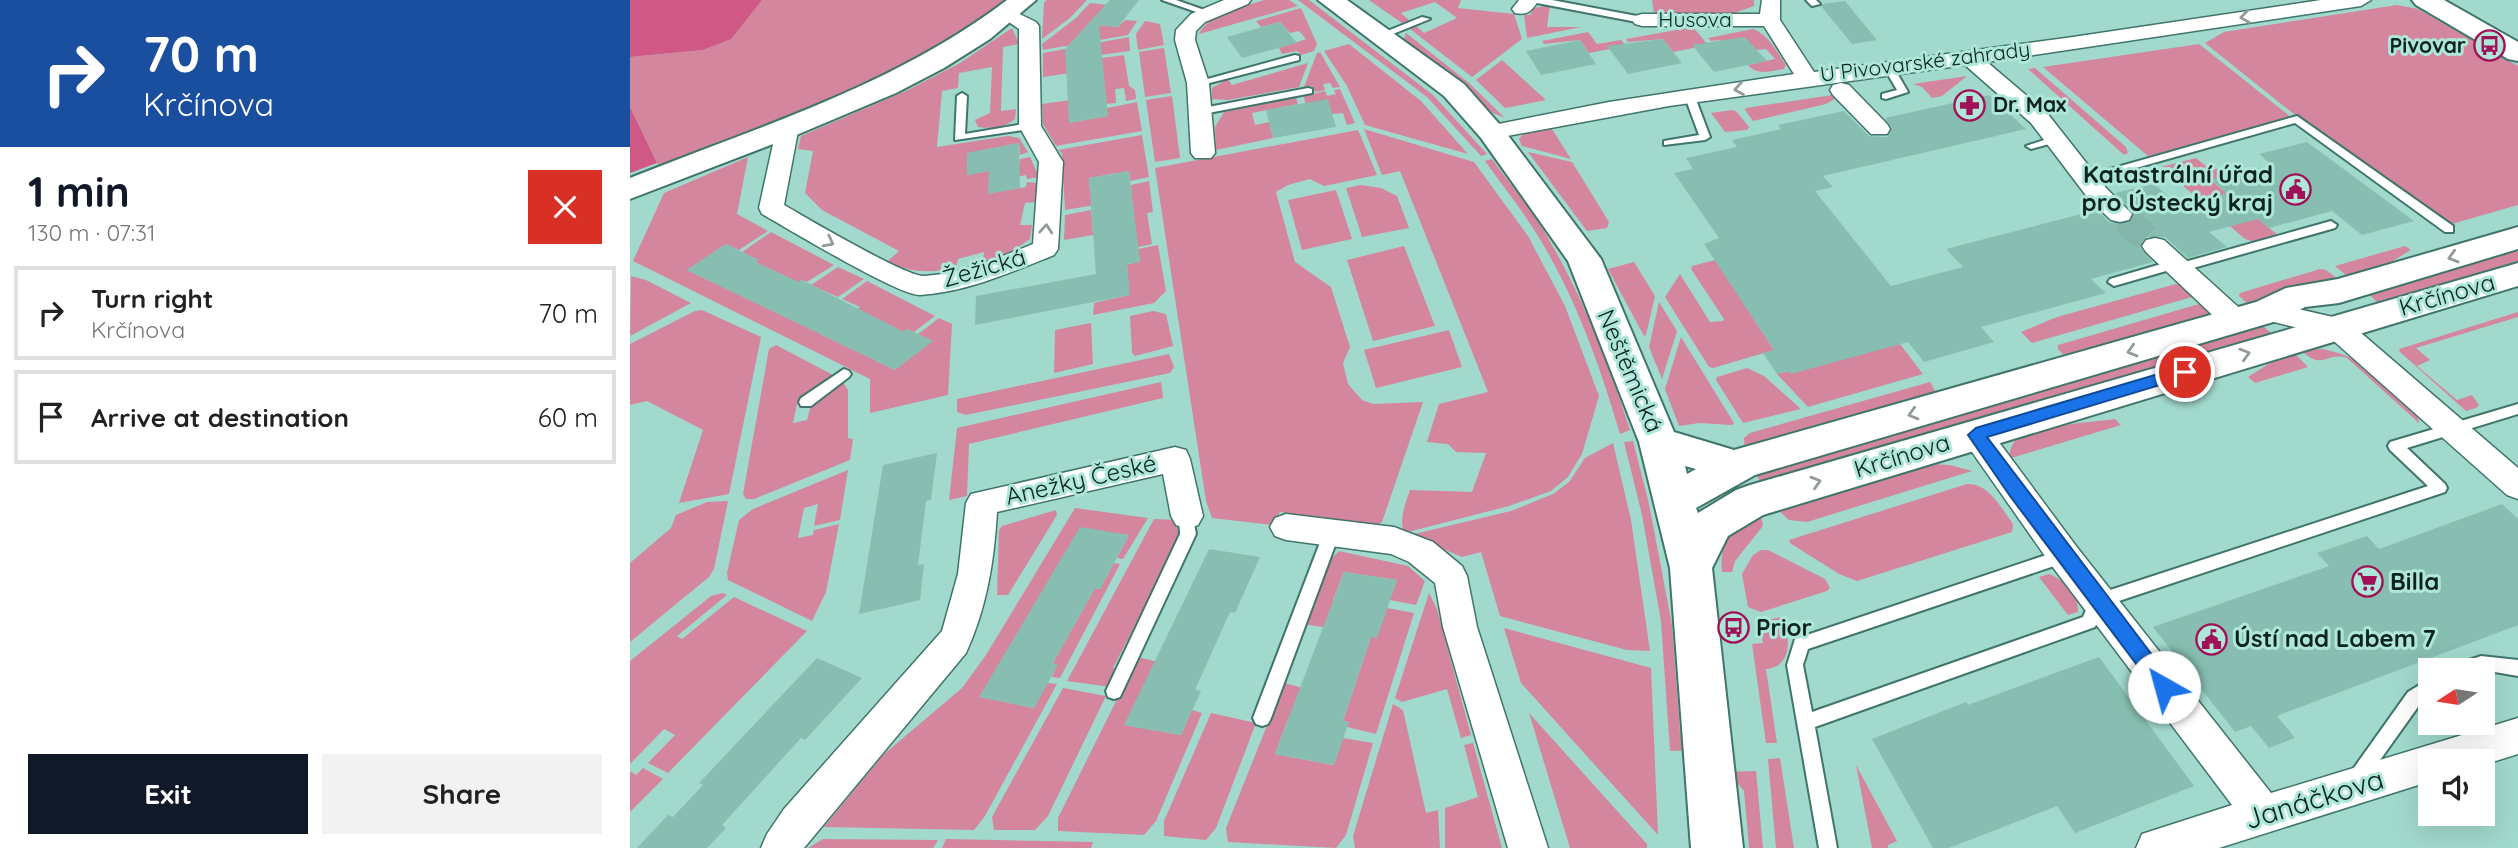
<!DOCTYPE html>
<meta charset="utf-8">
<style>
body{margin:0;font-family:Quicksand,sans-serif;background:#f2f2f2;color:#222;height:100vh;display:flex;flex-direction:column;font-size:26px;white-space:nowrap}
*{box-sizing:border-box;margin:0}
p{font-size:23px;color:#767676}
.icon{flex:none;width:38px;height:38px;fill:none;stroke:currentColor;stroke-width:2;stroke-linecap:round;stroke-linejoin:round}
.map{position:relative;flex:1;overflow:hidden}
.side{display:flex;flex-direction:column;background:#fff;width:630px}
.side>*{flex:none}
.guide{background:#1a4fa0;color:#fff;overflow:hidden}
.needle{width:46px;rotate:258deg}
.controls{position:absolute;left:1788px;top:658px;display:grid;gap:14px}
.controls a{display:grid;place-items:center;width:77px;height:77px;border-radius:0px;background:#fff;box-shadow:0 7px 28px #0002;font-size:35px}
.pin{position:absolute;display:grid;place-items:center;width:60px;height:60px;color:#fff;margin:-30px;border:4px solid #fff;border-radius:50%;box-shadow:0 2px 7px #0007}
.me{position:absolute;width:77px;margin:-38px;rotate:322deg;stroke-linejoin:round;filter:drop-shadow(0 0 5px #0008)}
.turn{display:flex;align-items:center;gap:24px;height:147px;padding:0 28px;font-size:32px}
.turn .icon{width:91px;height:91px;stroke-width:2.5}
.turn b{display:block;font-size:49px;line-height:60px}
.round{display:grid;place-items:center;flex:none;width:74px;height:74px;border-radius:0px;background:#f2f2f2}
.overview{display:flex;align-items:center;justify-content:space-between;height:119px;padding:0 28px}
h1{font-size:42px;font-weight:700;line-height:52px;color:#111827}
.action{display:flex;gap:14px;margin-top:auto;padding:14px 28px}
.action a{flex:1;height:80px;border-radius:0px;background:#111827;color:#fff;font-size:28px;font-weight:700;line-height:80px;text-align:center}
.action a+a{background:#f2f2f2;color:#222}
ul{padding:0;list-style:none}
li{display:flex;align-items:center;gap:21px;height:94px;margin:0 14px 10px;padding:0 14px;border:4px solid #e0e0e0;border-radius:0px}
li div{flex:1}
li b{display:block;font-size:26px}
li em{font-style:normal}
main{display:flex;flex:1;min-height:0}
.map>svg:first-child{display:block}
.green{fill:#d4869f}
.forest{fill:#d05885}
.building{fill:#87beb1}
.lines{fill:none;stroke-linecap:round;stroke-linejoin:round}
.street-tunnel-far1{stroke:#83b5aa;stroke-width:22;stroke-dasharray:22 11;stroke-linecap:butt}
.street-tunnel{stroke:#83b5aa;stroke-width:28;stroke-dasharray:28 14;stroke-linecap:butt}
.lane-casing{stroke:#3f756a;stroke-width:4}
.street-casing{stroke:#3f756a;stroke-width:3}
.secondary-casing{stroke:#3f756a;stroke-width:4}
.lane{fill:#fff;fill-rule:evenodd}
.street{fill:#fff;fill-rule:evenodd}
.secondary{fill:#fff;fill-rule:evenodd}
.oneway{stroke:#929c9a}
.route{fill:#1a73e8;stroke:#114b97;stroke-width:2}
.labels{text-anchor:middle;stroke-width:6;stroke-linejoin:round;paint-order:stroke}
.far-street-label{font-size:21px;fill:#0c231f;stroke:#aee7da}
.far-poi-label{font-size:21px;font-weight:bold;fill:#0c231f;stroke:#aee7da;text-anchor:end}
.poi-label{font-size:24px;font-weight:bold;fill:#0c231f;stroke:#aee7da;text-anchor:start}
.street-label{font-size:24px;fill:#0c231f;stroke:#aee7da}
.near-street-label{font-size:28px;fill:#0c231f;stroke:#aee7da}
</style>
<main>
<section class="side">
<div class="guide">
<div class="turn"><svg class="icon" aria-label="right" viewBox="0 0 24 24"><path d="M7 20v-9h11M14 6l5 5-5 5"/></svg><div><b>70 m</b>Krčínova</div></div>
</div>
<div class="overview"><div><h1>1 min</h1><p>130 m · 07:31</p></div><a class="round" style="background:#d93025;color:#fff"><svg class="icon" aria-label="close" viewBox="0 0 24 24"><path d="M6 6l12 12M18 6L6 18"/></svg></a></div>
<ul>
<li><svg class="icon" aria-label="right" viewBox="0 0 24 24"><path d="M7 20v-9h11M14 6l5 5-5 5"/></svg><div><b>Turn right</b><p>Krčínova</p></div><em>70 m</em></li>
<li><svg class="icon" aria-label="arrive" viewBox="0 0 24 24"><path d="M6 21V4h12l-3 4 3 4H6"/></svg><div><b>Arrive at destination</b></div><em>60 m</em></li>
</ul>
<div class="action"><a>Exit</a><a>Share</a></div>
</section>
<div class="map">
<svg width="1888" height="848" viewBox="0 0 1888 848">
<rect width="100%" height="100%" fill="#a1d9cd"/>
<path class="green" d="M132,0H375C281,80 143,122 30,169L0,107V57L73,50L100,39Z
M417,0H457L440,18L412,39L414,2Z
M634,0H659L668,6L569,34C578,14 614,7 634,0Z
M668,0H679L803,95L857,154L851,156L797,97Z
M739,0H831L828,8L884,14L892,39L842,77L780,29L785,25L794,33L827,18L805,2L771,13L781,22L772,23Z
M1022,0H1124V6L1104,13L1105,16H1014L1011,13H1024Z
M460,3L478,5L458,24L488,27L495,20L507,21L498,35L413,50L412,44L446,18Z
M920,5L917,27H951L897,38L894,15H900L904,8Z
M1767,5L1788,9L1888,66V205L1818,225L1811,221L1665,115L1575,43L1594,32Z
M671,8L687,44L684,51L671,55L667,51L652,54L649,48L676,39L669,31L660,33L650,22L631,27L626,21Z
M515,21L530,24L534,45L508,50L506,34Z
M1063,27L1078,45L1043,52L1033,39L998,42L996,39Z
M382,28L389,44L373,47L371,111L386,109L385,119C374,128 362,129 348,127L345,120L360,113L362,67L329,73L328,88L312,91L307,147L378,136L389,138L398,152L390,155L389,143L338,153L337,175L389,165L390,159L400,157L409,177L397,179L396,175L359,182L358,193L396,187L397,182L407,183L406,202L395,203L390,225H402L400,239L380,253L353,262L354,252L328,259L326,268C301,273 281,273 257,262L269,251L192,210L175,193L183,151L168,149L171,136L278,90L330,63Z
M1123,29C1139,35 1146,51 1156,65L1154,69C1140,71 1127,76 1118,65L1145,59L1136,49C1116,53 1100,37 1081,41L1078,38Z
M958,32L967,44L991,40L996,46L959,53L950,40L914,44L912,41Z
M776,33L839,83L875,118L861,112L832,85L774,39Z
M499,37L500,51L471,55L436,53L440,73L413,77V53Z
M719,44L791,101L838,154L735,125L717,86L694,51Z
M1569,44L1662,118L1518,156L1413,67Z
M534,48L541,93L515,97L509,52Z
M690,52L710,87L703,88L700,83L693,84L695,90L685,92L682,86L674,87L687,53Z
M494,55L499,86L505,90L506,99L496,101L494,88L485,89L486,103L476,104L472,58Z
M872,60L916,100L875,108L846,80Z
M678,63L669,87L598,100L582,99V88L598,79L602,85Z
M1405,68L1496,147L1498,153L1494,155L1398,69Z
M1337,76L1312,96L1302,98L1292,87L1283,84Z
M710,89L725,123L717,125L713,113L702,114L675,103L674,96L695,91L697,96L706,94L704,90Z
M1202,95L1208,97L1196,104L1123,121L1115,110L1116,108Z
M542,96L550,158L525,162L516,100Z
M666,97L668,104L622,113L625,125L639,122L643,138L586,150L585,127L594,112Z
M441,100L439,123L477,116V108L507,102L512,131L426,146L413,124L412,104Z
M1102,110L1106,111L1119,127L1117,130L1095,132L1081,113Z
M920,126L941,159L892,146L889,139L894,132Z
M734,129L844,162L898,236L935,306L969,396L952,454L938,477L921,491L879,506L774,533C769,518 775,505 780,490L842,492L856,453L826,452L818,444L797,442L809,404L858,392L770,171L752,175Z
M728,130L747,175L694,186L680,179L658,185L646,192L665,262L701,287L720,347L713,363L718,384L732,400L743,404L793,402L752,522L742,528L650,512L643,525L582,518L576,501L525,168Z
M512,135L519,177L500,181L499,171L459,178L460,192L465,205L435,210L432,153L428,150Z
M898,152L942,162L979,222L977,228L957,231Z
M118,157L107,214L138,231L109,250L96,244L57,270L174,326L178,324L192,335L228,352L232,350L246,361L265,370L302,341L288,334L309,318L322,324L318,395L240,413V379L3,261L34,193Z
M1566,158L1581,170L1590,168L1600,176L1582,181L1649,236L1628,243L1615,239L1531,167Z
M862,159C879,183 900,207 915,233C952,295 978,361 1000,430L990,434C970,366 946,298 908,236C892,210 873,186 855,161Z
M519,181L523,212L517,213L522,244L508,247L498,199L502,198L501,185Z
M731,185L751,188L767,196L779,228L732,237L716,188Z
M706,190L722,239L672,250L658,200Z
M461,210L463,235L434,240L435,215Z
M141,232L204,265L177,282L172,280L168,282L125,262L128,260L112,252Z
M528,245L536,291L524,303L463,315L464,303L499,295L497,264L510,262L508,249Z
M774,246L805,326L743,341L717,260Z
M1775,246L1781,250L1756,265L1717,276L1705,266Z
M1888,250V261L1748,303L1739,294Z
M1085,260L1144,350L1083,368L1079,367L1035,297L1050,274L1080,322L1093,321L1094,319L1061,269L1062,266Z
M1004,262L1025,296L1016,335L1014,336L978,269Z
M208,267L234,279L208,297L181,285Z
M1690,269L1696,270L1708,279L1619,305L1609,296L1610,293Z
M1,276L16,280L61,303L0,336Z
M237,281L305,316L284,332L277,329L274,332L227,310L230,307L212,299Z
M1546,284H1553L1569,295L1402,343L1391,332L1427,317Z
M1029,302L1047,331L1032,379L1019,347Z
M1576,302L1583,312L1581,317L1437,359L1428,349V345Z
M72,310L131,337L99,494L49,503L73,430L17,401L0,405V344L65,311Z
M523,311L536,314L543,346L505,356L502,353L500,316Z
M1888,312V317L1786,348L1800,360L1787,366L1827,400L1842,395L1849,405L1846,408L1836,411L1770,352L1769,349Z
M461,323L463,364L424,373L425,330Z
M1633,326L1642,334L1133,486L1127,476Z
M819,330L832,367L746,388L734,350Z
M1051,337L1104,423L1102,425L1069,423L1049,426L1035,389Z
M1270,344L1293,374L1178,407L1147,374Z
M146,345L207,377L167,404L163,423L177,420L182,401L211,379L218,390V438L223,439L220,460L124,499H116L113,494L139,349Z
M1692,349C1707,352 1720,356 1733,365C1746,372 1791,410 1789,423L1717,358C1696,351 1693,372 1671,350Z
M1664,353L1678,367L1625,383L1618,377L1648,358Z
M539,354L544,367L540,373L336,415L327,412V399Z
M1117,368L1134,376L1171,409L1113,423L1086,380L1087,377Z
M531,382L533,398L339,444L337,496L319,500L327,428Z
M1300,382L1305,391L1304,397L1115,450L1114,438L1120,433Z
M1485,419L1491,425L1378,459C1380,452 1381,444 1387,439C1404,426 1462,422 1485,419Z
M1003,441L1019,504L1042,625L1050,733L1063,750L1040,751L1031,621L1012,515L994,442Z
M983,443L1001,520L1020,651L997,650L870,616L851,552L832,557L780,535L881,511L923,494L939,482L955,458Z
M1301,464L1320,465L1342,471L1177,522L1159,520L1149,511Z
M218,470L210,520L184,526L188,504L174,508L168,538L183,535L184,530L209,524L196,592L182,621L98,580L97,573L109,520L123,509Z
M1337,484C1359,483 1371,508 1383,524L1382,532L1227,581L1209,574L1160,543L1159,540Z
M98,501L84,569L79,577L0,642V563L41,528L46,515L77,502Z
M445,508L518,518L493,559L487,558L499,535L350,697L404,708L417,683L427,684L355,816L344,830L194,827L253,755L332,688L356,655Z
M426,510L427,515L378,595H367L369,530L372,526Z
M1131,516L1133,526L1105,561L1102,572H1092C1089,539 1103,529 1131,516Z
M524,519L545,520L549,533L548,541L483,668L490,670L481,687L437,681Z
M1131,550H1138L1195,579L1200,588L1197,591L1131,612L1118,607L1112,574L1123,555Z
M709,551L778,566L795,581L786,605L760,600L767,580L714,572L703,600L704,629L674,624L697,563Z
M484,563L490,564L430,678L422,677L427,665L423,663L465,588L470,589Z
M1419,574C1436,581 1448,593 1448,612L1438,615L1409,577Z
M93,593L97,595L47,636L52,639L104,597L177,631L38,773L18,763L45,735L34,729L0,764V661L81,596Z
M799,593L807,609L841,735L831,738L817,689L772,702L765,698Z
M757,608L784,613L746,734L717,727L718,722L713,721L741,637Z
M1151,617C1161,635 1163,667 1136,669L1147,743H1136L1122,644L1133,643L1130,622Z
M874,628L1021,668L1028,835L891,683Z
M508,657L535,664L494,725L551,735L562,710L572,713L526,821L514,835L428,831V818Z
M654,683L681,690L658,719L645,754L703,765L713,738L743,743L716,835L706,848L598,842L596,828Z
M433,688L476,696L418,816L405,830H364L362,817Z
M763,704L773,710L796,813L808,810L810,848H725L723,836Z
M581,713L626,723L586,828L576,840L534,836V821Z
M899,713L1017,844V848H940Z
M843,743L872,848H815V808L848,797L834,745Z
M1150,758L1164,848H1146L1138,759Z
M1226,765L1267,841L1258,845V848H1242Z
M13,768L33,779L0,812V771L6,775Z
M1126,771L1133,848H1119L1114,791L1098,772Z
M193,839L308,840L303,848H178Z
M316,839L463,842L461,848H312Z"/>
<path class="forest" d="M0,0H132L101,39L73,50L0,57Z
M0,107L27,163L0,173Z"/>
<path class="building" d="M480,0H509L488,27L469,25L478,116L439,123L435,49Z
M1215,1L1247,40L1222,44L1191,6L1193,4Z
M650,22L667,43L612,58L597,37Z
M1115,37L1137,61L1084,72L1062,45Z
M1033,39L1052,63L998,74L977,46Z
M950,40L966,64L911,75L896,51Z
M1359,95L1396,129L1193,176L1203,187L1185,191L1261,286L1333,267L1316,249L1467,210L1480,223H1500L1505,214L1485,193L1524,184L1549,206L1597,193L1581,180L1642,165L1629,154L1677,142L1784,221L1732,235L1702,211L1639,228L1628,219L1579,232L1597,247L1558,258L1535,237H1515L1510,247L1523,262L1461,279L1476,293L1351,327L1364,342L1294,362L1278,342L1161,374L1158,371L1147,374L1133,353L1144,350L1074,244L1089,238L1044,173L1063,169L1056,158L1107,147L1102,140L1151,129L1148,125L1214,111L1239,136L1257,137L1262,128L1255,118Z
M698,99L706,127L643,138L636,110Z
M389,143L390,188L358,194L359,171L337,175V153Z
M499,171L510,262L497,264L500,295L345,325L346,296L466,274L459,178Z
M96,244L129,260L125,262L168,282L172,280L274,332L277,329L303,341L265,370L57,270Z
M307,453L301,500L296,501L288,565L294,564L290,600L229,614L253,465Z
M1872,504L1888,519V625L1647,716L1665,738L1639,748L1621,726L1605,732L1523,627L1699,566L1687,553L1737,536L1749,549Z
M450,527L499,535L470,589L465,588L423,663L428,665L404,708L349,697Z
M579,549L630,557L605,613L600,612L565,690L571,691L551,735L494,725Z
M714,572L767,580L747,638L741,637L713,721L719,722L704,765L645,754Z
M1469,657L1564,786L1445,833L1427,806L1319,848H1303L1242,739L1336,702L1338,705Z
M187,658L232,678L175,740L171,738L92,825L96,828L77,848H7L38,815L43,817L73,785L69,783Z"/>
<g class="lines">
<path class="street-tunnel-far1" d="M1490,214L1497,220"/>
<path class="street-tunnel" d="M1495,219L1525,246"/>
<defs>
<path id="lane" d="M532,0H546L583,13L575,15Z
M902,0H922L1012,17L1017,20L1012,23L907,3Z
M1176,0H1186L1190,4L1182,6Z
M792,17L800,19L753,38L745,36Z
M665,55L669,56V60L568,86L563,83Z
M1259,65L1263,66L1278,92L1256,99L1252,98V94L1267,90L1254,68Z
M678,88L682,89V93L568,115L563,112L568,109Z
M332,93L337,96L335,134L400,123L405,126L400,129L325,140L327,96Z
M1060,94L1065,97L1080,137L1075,140L1034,145V141L1069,135L1055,97Z
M1667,116L1823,226V232H1815L1665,123L1460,181L1456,182L1450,179L1452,177Z
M1426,136L1431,139L1430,141L1401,149L1396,146Z
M1701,221L1707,225L1705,228L1549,272L1543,269L1484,286L1478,282L1480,279L1545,260L1551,263Z
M214,369L219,371L221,374L219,377L181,406H171L169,402L171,398Z
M1888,404V414L1777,448L1815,484L1817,488L1815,492L1474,606L1465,627L1185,727L1207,848H1189L1157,665L1165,639L1434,549L1439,551L1442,556L1439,561L1178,649L1173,665L1182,712L1453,617L1462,596L1798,486L1760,450L1758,446L1760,442Z
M557,510L562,512L566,534L490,697L484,699L478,697L476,691L550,534L549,516L552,512Z
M702,526L707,528L710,532L641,718L638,724L632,726L626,724L623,718L694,532L697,528Z
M1851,656L1888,660V676L1853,670H1823L1825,665Z
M1801,678V696L1790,704L1733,784L1727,787L1721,784L1718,778L1721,772L1778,692Z"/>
<path id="street" d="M594,0H621L618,4L575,22L566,31L565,40L579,83L585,153L581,158H565L561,153L557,83L545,40L546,30L561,14Z
M889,0H909C902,10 898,16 885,13L882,9Z
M1132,0H1150V20L1184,72L1436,38L1691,0H1741L1731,6L1357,62L1417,113L1476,188L1502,214L1499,220L1490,222L1481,220L1458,198L1401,123L1335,65L1039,106L861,139L853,137L850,132L853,127L979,102L1164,74L1134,26H1012L1005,24L1002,20L1005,16L1012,14H1130Z
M377,8L406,22L409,26L411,126L433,162L428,249L424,255C382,272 337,292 290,295C269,296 157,228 132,214L129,208L147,126L150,121H166L169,126L154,205C175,217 276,277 294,276C331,274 368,258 403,244L409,162L389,126V29L367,14L370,10Z
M1211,83L1219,85L1257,124L1260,129L1257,134H1241L1203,95L1200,90L1203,85Z
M1525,238L1534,240L1616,314L1620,321L1616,328L1606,331L1596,328L1516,252L1512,246L1516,240Z
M1638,302L1716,320L1888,468V499L1877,495L1697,335L1628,318L1624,311L1628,304Z
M1346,422L1357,426L1446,546L1641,793L1888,718V754L1853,765V761H1801V781L1589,848H1506L1512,834L1602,805L1422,566L1335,442L1331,434L1335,426Z
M545,447L556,450L560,459L573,516L568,525L557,529L546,525L541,516L533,474L367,512C364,562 357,607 336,653L174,848H131L137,834L154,809L312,631L328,574L336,503L341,494Z
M656,514L764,527L803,542L832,566L837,576L847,627L918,848H878L813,627L805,583L779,562L761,554L656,540L645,536L640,527L645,518Z"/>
<path id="secondary" d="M377,0H406L360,39L314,68L266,93L164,136L0,199V178C130,126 264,86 377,0Z
M688,0H717L834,84L871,126L971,259L1044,432L1104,450L1626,302L1656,288L1708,279L1888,227V249L1709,303L1675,307L1650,320L1125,475L1066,508L1068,513L1106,490L1120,485L1888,263V286L1133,515L1098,536L1082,568L1113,848H1061L1040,568L1009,442L938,261L851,138L814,96ZM1055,466L1066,469L1057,474Z
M1782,0H1814L1888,42V61L1878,59L1786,5Z"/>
</defs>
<use href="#lane" class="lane-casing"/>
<use href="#street" class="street-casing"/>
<use href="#secondary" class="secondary-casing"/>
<use href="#lane" class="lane"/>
<use href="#street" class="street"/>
<use href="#secondary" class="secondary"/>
</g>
<defs><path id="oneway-chevron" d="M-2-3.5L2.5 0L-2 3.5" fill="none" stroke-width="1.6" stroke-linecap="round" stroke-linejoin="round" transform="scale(1.75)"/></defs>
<g class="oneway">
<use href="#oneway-chevron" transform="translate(1615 17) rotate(172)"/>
<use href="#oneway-chevron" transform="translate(1109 89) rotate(171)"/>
<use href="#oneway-chevron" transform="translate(416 229) rotate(-86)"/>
<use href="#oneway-chevron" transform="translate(199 242) rotate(28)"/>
<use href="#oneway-chevron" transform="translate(1823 257) rotate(164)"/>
<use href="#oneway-chevron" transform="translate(1502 351) rotate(164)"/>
<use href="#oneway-chevron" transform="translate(1615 354) rotate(-17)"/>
<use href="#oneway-chevron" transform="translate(1283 414) rotate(164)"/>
<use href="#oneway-chevron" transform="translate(1186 482) rotate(-17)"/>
</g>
<path class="route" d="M1555,366L1563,372L1560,376L1357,437L1541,680L1544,687L1541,693L1534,695L1528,693L1380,496L1338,435L1346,428Z"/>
<defs>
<symbol id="bus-ring" viewBox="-11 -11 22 22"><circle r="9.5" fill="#aee7da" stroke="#a11157" stroke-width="1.5"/><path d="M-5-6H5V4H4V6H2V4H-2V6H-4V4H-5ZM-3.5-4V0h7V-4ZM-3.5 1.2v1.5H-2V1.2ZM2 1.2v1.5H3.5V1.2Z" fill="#a11157"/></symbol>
<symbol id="pharmacy-ring" viewBox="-11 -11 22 22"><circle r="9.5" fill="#aee7da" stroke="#a11157" stroke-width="1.5"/><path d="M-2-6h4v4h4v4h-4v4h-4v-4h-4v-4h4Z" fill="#a11157"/></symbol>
<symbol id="civic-ring" viewBox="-11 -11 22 22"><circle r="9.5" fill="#aee7da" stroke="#a11157" stroke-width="1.5"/><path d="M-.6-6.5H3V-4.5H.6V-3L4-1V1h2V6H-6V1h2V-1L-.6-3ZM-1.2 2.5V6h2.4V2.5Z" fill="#a11157"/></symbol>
<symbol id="supermarket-ring" viewBox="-11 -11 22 22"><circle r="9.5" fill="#aee7da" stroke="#a11157" stroke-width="1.5"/><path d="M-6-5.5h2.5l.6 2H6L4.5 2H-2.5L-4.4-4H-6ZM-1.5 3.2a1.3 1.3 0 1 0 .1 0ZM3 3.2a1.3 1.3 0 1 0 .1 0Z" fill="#a11157"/></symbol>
</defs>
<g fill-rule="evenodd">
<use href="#bus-ring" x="1842" y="28" width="35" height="35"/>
<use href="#pharmacy-ring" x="1322" y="88" width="35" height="35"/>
<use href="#civic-ring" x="1648" y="172" width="35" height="35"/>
<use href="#supermarket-ring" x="1720" y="564" width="35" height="35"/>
<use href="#bus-ring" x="1086" y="610" width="35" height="35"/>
<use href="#civic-ring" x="1564" y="622" width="35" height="35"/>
</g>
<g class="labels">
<g class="far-street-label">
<text x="1065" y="27">Husova</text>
<text transform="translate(1295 62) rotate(-7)" y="7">U Pivovarské zahrady</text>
</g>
<g class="far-poi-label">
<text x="1836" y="53">Pivovar</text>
<text x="1363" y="112" text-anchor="start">Dr. Max</text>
</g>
<g class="poi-label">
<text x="1643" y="183" text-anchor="end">Katastrální úřad<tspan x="1643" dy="28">pro Ústecký kraj</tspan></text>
<text x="1760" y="590">Billa</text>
<text x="1126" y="636">Prior</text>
<text x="1604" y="647">Ústí nad Labem 7</text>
</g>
<g class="street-label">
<text transform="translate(354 268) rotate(-16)" y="8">Žežická</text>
<text transform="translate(1817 295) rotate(-16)" y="8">Krčínova</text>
<text transform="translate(1000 371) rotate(67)" y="8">Neštěmická</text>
<text transform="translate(1272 456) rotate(-17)" y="8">Krčínova</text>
<text transform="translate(451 480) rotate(-13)" y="8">Anežky České</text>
</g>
<g class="near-street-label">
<text transform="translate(1684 799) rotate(-17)" y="10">Janáčkova</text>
</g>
</g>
</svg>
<div class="controls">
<a><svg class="needle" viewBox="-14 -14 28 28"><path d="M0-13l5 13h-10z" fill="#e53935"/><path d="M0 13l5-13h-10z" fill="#767676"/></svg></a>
<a><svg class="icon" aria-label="sound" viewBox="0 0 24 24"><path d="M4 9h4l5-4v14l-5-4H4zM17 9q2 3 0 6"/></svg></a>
</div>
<div class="pin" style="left:1555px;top:372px;background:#d93025"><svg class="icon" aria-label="arrive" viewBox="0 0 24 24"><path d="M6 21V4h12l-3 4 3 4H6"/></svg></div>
<svg class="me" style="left:1534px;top:687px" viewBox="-20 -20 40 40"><circle r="19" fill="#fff"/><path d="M0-13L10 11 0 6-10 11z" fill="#1a73e8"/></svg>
</div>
</main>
